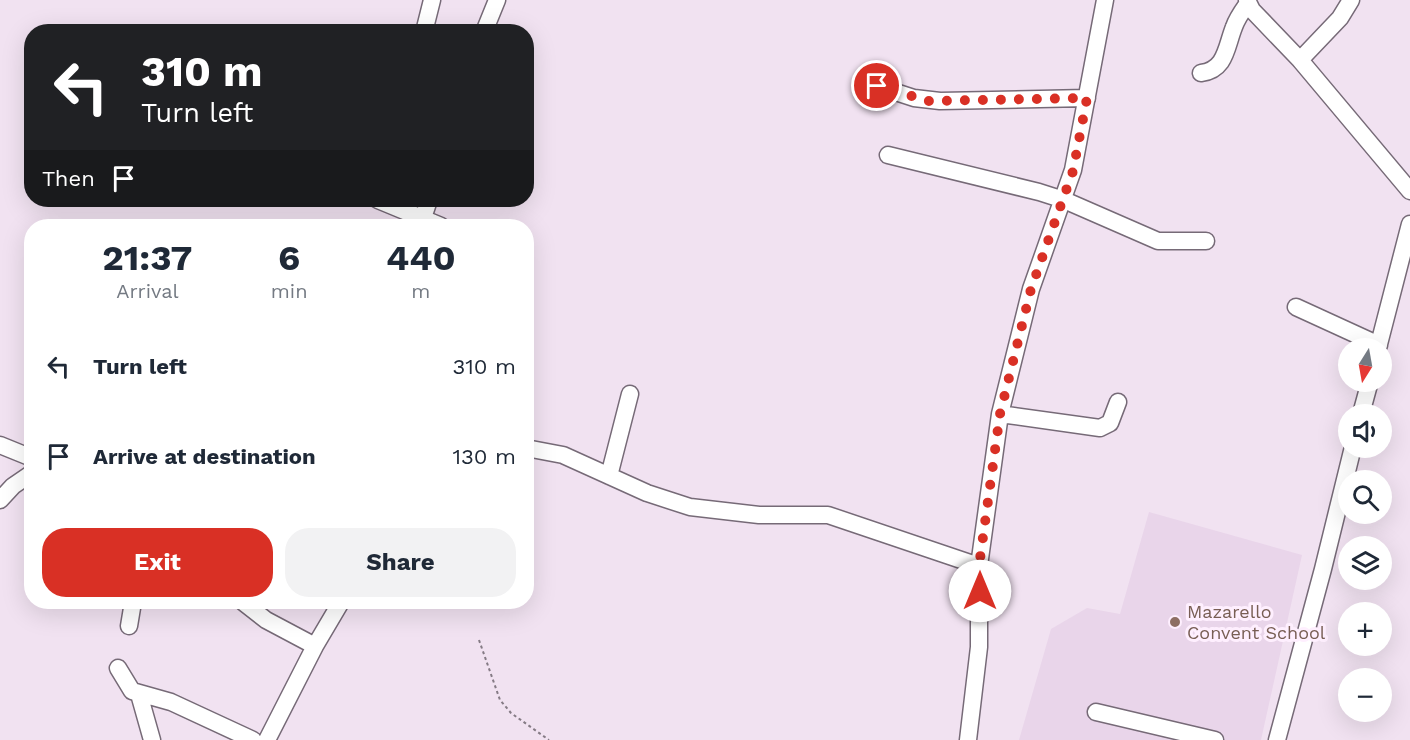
<!DOCTYPE html>
<meta charset="utf-8">
<style>
body{margin:0;font-family:"Work Sans",sans-serif;background:#f2f2f3;color:#1f2937;height:100vh;display:flex;flex-direction:column;font-size:22px;white-space:nowrap}
*{box-sizing:border-box;margin:0}
p{font-size:20px;color:#747a83}
.icon{flex:none;width:33px;height:33px;fill:none;stroke:currentColor;stroke-width:2;stroke-linecap:round;stroke-linejoin:round}
.map{position:relative;flex:1;overflow:hidden}
.sheet{position:absolute;left:24px;top:219px;width:510px;height:390px;display:flex;flex-direction:column;background:#fff;border-radius:24px;box-shadow:0 6px 24px #0002}
.sheet>*{flex:none}
.banner{position:absolute;left:24px;top:24px;width:510px;height:183px;border-radius:24px;box-shadow:0 6px 24px #0002;background:#202124;color:#fff;overflow:hidden}
.needle{width:39px;rotate:191deg}
.buttons{position:absolute;left:1338px;top:338px;display:grid;gap:12px}
.buttons a{display:grid;place-items:center;width:54px;height:54px;border-radius:50%;background:#fff;box-shadow:0 6px 24px #0002;font-size:30px}
.pin{position:absolute;display:grid;place-items:center;width:51px;height:51px;color:#fff;margin:-26px;border:3px solid #fff;border-radius:50%;box-shadow:0 2px 6px #0007}
.me{position:absolute;width:66px;margin:-33px;rotate:0deg;stroke-linejoin:round;filter:drop-shadow(0 0 4px #0008)}
.turn{display:flex;align-items:center;gap:21px;height:126px;padding:0 18px;font-size:27px}
.turn .icon{width:78px;height:78px;stroke-width:2.5}
.turn b{display:block;font-size:42px;line-height:51px}
.then{display:flex;align-items:center;height:57px;padding:0 18px;background:#0003;gap:12px;font-size:22px}
.eta{display:flex;justify-content:space-evenly;align-items:center;height:102px;text-align:center}
.eta b{font-size:36px;font-weight:700;line-height:42px}
.action{display:flex;gap:12px;margin-top:auto;padding:12px 18px}
.action a{flex:1;height:69px;border-radius:24px;background:#d93025;color:#fff;font-size:24px;font-weight:700;line-height:69px;text-align:center}
.action a+a{background:#f2f2f3;color:#1f2937}
ul{padding:0;list-style:none}
li{display:flex;align-items:center;gap:18px;height:90px;padding:0 18px}
li div{flex:1}
li b{display:block;font-size:22px}
li em{font-style:normal}
.map>svg:first-child{display:block}
.built{fill:#e9d5ea}
.lines{fill:none;stroke-linecap:round;stroke-linejoin:round}
.minor-casing{stroke:#766a77;stroke-width:19}
.path{stroke:#857b85;stroke-width:2;stroke-dasharray:3 3;stroke-linecap:butt}
.minor{stroke:#fff;stroke-width:16}
.route{stroke:#d93025;stroke-width:10;stroke-dasharray:0 18}
.education-dot{fill:#8d6e63;stroke:#feeffe;stroke-width:2}
.labels{text-anchor:middle;stroke-width:6;stroke-linejoin:round;paint-order:stroke}
.education-label{font-size:18px;fill:#785e54;stroke:#feeffe;text-anchor:start}
</style>
<div class="map">
<svg width="1410" height="740" viewBox="0 0 1410 740">
<rect width="100%" height="100%" fill="#f1e2f1"/>
<path class="built" d="M1149,512L1302,555L1261,740H1019L1051,629L1087,608L1120,614Z"/>
<g class="lines">
<defs>
<path id="minor" d="M1247,0L1252,10L1300,60L1410,191
M424,32L432,0
M484,32L497,0
M1300,60L1340,18L1351,0
M1201,73C1226,70 1226,47 1234,27C1237,18 1243,10 1248,3
M877,86L914,98L940,101L1087,98
M888,155L1039,192L1064,200L1158,241H1206
M378,200L441,226
M423,218L429,200
M1296,307L1379,345
M1378,348L1410,224
M1000,414L1100,428L1110,423L1118,402
M1361,414L1370,381
M0,445L32,458
M526,448L563,455L647,493L690,507L759,515H828L979,566
M609,476L630,394
M0,500L13,486L32,473
M243,602L266,620L315,646
M129,626L133,602
M118,668L132,691L171,702L253,740
M139,694L152,740
M1096,712L1215,740
M267,740L315,646L341,602
M968,740L979,647V566L1000,414L1031,289L1073,170L1105,0
M1277,740L1323,569L1353,447"/>
</defs>
<use href="#minor" class="minor-casing"/>
<path class="path" d="M479,640L500,700L511,713L549,740"/>
<use href="#minor" class="minor"/>
</g>
<g class="lines">
<path class="route" d="M877,86L929,101L1087,98L1073,171L1031,289L1000,414L979,566L980,591"/>
</g>
<circle class="education-dot" cx="1175" cy="622" r="6"/>
<g class="labels">
<g class="education-label">
<text x="1187" y="618">Mazarello<tspan x="1187" dy="21">Convent School</tspan></text>
</g>
</g>
</svg>
<div class="buttons">
<a><svg class="needle" viewBox="-14 -14 28 28"><path d="M0-13l5 13h-10z" fill="#e53935"/><path d="M0 13l5-13h-10z" fill="#747a83"/></svg></a>
<a><svg class="icon" aria-label="sound" viewBox="0 0 24 24"><path d="M4 9h4l5-4v14l-5-4H4zM17 9q2 3 0 6"/></svg></a>
<a><svg class="icon" aria-label="search" viewBox="0 0 24 24"><circle cx="10" cy="10" r="6"/><path d="M15 15l6 6"/></svg></a>
<a><svg class="icon" aria-label="layers" viewBox="0 0 24 24"><path d="M12 4l9 5-9 5-9-5zM3 14l9 5 9-5"/></svg></a>
<a>+</a>
<a>−</a>
</div>
<div class="pin" style="left:877px;top:86px;background:#d93025"><svg class="icon" aria-label="arrive" viewBox="0 0 24 24"><path d="M6 21V4h12l-3 4 3 4H6"/></svg></div>
<svg class="me" style="left:980px;top:591px" viewBox="-20 -20 40 40"><circle r="19" fill="#fff"/><path d="M0-13L10 11 0 6-10 11z" fill="#d93025"/></svg>
<div class="banner">
<div class="turn"><svg class="icon" aria-label="left" viewBox="0 0 24 24"><path d="M17 20v-9H6M10 6l-5 5 5 5"/></svg><div><b>310 m</b>Turn left</div></div>
<div class="then">Then<svg class="icon" aria-label="arrive" viewBox="0 0 24 24"><path d="M6 21V4h12l-3 4 3 4H6"/></svg></div>
</div>
<section class="sheet">
<div class="eta">
<div><b>21:37</b><p>Arrival</p></div>
<div><b>6</b><p>min</p></div>
<div><b>440</b><p>m</p></div>
</div>
<ul>
<li><svg class="icon" aria-label="left" viewBox="0 0 24 24"><path d="M17 20v-9H6M10 6l-5 5 5 5"/></svg><div><b>Turn left</b></div><em>310 m</em></li>
<li><svg class="icon" aria-label="arrive" viewBox="0 0 24 24"><path d="M6 21V4h12l-3 4 3 4H6"/></svg><div><b>Arrive at destination</b></div><em>130 m</em></li>
</ul>
<div class="action"><a>Exit</a><a>Share</a></div>
</section>
</div>
